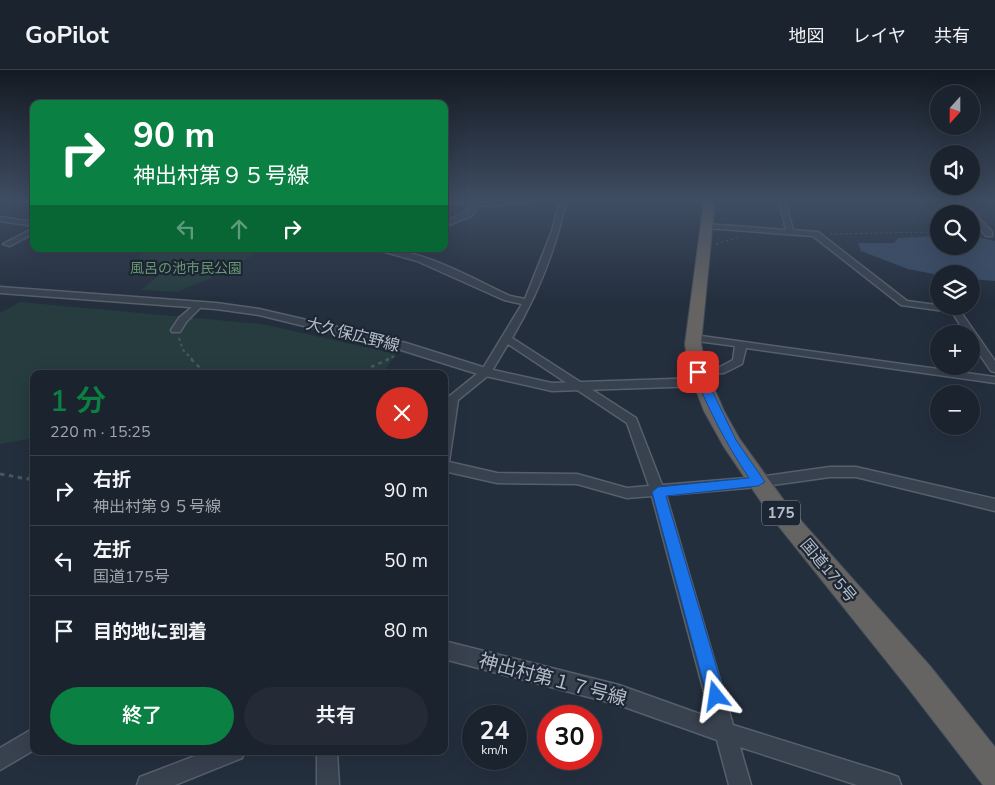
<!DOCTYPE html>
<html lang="ja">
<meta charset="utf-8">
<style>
body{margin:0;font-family:"Nunito Sans","Noto Sans JP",sans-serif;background:#242b36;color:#f1f3f6;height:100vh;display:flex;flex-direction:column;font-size:19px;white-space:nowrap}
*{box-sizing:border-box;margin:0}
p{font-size:16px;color:#a0a4aa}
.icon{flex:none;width:28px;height:28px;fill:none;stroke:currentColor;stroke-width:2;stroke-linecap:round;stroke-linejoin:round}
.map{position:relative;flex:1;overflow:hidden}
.panel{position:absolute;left:30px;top:300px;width:418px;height:385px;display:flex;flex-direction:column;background:#1b232e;border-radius:10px;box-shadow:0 5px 20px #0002,0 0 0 1px #39404a}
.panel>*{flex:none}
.guide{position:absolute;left:30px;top:30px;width:418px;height:152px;border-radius:10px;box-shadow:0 5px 20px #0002,0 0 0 1px #39404a;background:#0b8043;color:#fff;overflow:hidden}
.needle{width:32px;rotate:201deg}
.buttons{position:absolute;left:930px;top:15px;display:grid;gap:10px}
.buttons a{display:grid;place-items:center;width:50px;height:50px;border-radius:50%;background:#1b232e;box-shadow:0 5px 20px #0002,0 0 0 1px #39404a;font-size:25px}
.speed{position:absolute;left:462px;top:635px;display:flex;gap:10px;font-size:25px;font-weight:700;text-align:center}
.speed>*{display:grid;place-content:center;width:65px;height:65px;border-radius:50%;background:#1b232e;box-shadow:0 5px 20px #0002,0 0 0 1px #39404a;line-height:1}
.speed small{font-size:12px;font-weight:400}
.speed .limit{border:8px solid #d22;background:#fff;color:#111}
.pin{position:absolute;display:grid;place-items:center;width:42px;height:42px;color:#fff;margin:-21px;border-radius:10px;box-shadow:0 2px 8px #0006}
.me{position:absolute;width:55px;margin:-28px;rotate:345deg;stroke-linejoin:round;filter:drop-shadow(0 0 4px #0008)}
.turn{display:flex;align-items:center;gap:18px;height:105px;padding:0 20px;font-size:22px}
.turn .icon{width:65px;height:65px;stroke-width:2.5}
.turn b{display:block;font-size:35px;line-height:42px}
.lanes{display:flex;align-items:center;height:48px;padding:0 20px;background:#0003;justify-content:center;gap:25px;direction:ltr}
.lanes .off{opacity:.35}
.round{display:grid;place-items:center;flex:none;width:52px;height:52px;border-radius:26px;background:#242b36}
.summary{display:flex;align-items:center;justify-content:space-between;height:85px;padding:0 20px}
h1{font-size:30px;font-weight:600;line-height:38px;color:#0b8043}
.primary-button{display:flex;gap:10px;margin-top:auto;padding:10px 20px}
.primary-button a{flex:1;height:58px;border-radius:30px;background:#0b8043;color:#fff;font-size:20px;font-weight:600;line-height:58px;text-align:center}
.primary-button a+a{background:#242b36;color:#f1f3f6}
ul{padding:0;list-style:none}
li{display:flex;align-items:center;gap:15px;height:70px;padding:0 20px;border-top:1px solid #39404a}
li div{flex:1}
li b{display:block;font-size:19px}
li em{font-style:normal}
header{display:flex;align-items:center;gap:30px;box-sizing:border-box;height:70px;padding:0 25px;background:#1b232e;border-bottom:1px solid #39404a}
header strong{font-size:24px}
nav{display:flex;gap:28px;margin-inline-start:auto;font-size:18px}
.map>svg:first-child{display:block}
.green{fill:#263c3f}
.water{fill:#394c67}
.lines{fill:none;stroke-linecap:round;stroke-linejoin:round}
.minor-casing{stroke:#565f6c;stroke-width:3}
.tertiary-casing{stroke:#565f6c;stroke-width:3}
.trunk-casing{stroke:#434c59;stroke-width:2}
.path-far3{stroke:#44595c;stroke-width:1;stroke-dasharray:2.5 2.5;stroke-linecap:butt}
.path-far2{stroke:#44595c;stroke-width:2;stroke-dasharray:3 3;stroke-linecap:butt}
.path-far1{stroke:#44595c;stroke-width:2.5;stroke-dasharray:4 4;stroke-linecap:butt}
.path{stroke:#44595c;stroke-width:3;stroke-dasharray:4.5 4.5;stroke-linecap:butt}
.minor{fill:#38414e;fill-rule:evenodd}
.tertiary{fill:#38414e;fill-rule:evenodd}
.trunk{fill:#656462;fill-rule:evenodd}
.route{fill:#1a73e8;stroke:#114b97}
.labels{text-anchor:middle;stroke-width:4.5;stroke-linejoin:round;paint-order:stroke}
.far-park-label{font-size:14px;fill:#6b9a76;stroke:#1d2633}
.shield{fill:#1d2633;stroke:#878f9c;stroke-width:1}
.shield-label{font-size:15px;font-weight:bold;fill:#b4bcc9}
.street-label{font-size:16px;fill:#b4bcc9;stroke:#1d2633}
.near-street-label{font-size:19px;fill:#b4bcc9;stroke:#1d2633}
</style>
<header>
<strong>GoPilot</strong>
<nav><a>地図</a><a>レイヤ</a><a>共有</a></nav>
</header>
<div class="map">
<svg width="995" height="715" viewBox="0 0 995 715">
<rect width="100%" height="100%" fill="#242f3e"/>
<path class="green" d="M151,179H262L230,200L177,222L141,220L162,203L167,193L136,188Z
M20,232L262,254L396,284L382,304H34V368L0,374V243Z"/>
<path class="water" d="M939,166V176H971V166L995,171V211L971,209V204L939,205L908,199L861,181L858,173H894L898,168Z"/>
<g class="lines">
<defs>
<path id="minor" d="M444,130L492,132L545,130L492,136L480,135L471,146L444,157V152L465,142L472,135L444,133Z
M560,130H566C556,180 538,224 512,268L636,348L662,415L758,407L830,397H856L995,429V441L856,407H830L758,417L666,425L733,655L890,704L898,707L901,715H857L740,677L751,715H729L717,670L619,635L444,589V571L619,615L711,648L652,426L627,428L577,414L497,413L444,401V345L446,329L482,300L522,234L504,230L417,191L374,179C417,176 471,208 510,226L525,229L552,161ZM508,274L627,353L649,416L627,418L577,404L497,403L449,392L458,330L490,304Z
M779,130H785L793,160L818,162L907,231L958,238L995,291V302L991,301L971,272V264H966L952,242L901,235L813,166L707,158L703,156L707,154L786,160Z
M956,130H963L992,162V166H986L971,148V144H967Z
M0,147L34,152V156L0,151Z
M34,158V163L10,176L3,174Z
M198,232L203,235L186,252L180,262H172L171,260L179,248Z
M694,265L995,307V313L746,278L742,294L724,303L698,305L694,304L692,302L694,300L718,298L733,290L735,276L690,270L689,268Z
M34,658V680L0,700V678Z
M208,681H245L242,688L175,715H137L140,707Z
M317,681H337L339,715H317Z"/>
<path id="tertiary" d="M0,217L216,233L259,239L406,273L489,299L552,313L702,308L709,312L702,316L552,321L481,305L398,279L259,245L216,239L0,223Z"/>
<path id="trunk" d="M704,130H715L701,274L707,302L724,341L739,368L788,436L930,596L995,677V715H983L908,618L772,448L724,377L704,341L689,302L685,274Z"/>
</defs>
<use href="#minor" class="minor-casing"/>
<use href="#tertiary" class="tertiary-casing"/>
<use href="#trunk" class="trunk-casing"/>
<path class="path-far3" d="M830,164L939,162
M716,174L740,167"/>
<path class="path-far2" d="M179,268L183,280L193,290
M386,290L397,285"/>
<path class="path-far1" d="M191,289L206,304
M371,297L389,289"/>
<path class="path" d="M0,404L28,409L34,404"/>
<use href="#minor" class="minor"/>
<use href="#tertiary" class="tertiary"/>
<use href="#trunk" class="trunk"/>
</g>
<linearGradient id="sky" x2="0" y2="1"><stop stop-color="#141a22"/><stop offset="0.57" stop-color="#3f4d63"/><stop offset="1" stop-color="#3f4d63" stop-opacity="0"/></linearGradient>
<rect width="995" height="230" fill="url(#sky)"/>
<path class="route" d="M698,299L703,302L736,370L765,412L758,416L666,426L725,626L722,632L716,634L710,632L707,626L652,422L658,417L749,408C726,374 709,340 693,302Z"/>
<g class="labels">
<g class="far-park-label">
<text x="186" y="203">風呂の池市民公園</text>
</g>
<rect class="shield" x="762" y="430.5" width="38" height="25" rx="4"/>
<g class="shield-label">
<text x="781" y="448">175</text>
</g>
<g class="street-label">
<text transform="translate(353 264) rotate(14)" y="6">大久保広野線</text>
<text transform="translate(829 500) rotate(50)" y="6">国道175号</text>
</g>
<g class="near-street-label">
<text transform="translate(553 609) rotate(15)" y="7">神出村第１７号線</text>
</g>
</g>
</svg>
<div class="buttons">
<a><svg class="needle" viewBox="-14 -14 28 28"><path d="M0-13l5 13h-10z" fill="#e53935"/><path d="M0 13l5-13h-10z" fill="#a0a4aa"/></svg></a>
<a><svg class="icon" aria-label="sound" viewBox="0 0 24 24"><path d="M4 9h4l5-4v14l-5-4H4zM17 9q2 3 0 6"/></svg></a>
<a><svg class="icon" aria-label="search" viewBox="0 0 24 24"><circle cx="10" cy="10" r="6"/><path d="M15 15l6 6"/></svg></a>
<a><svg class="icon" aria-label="layers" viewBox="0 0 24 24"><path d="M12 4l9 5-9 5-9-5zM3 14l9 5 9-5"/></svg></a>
<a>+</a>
<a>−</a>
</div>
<div class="speed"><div>24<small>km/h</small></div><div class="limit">30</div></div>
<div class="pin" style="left:698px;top:302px;background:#d93025"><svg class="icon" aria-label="arrive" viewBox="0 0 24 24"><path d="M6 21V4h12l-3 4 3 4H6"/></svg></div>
<svg class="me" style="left:716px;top:626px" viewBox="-20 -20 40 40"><path d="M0-17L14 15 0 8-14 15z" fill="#1a73e8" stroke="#fff" stroke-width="4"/></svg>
<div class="guide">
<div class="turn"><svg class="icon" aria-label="right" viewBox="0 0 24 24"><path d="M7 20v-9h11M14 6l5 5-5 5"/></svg><div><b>90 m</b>神出村第９５号線</div></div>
<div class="lanes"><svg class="icon off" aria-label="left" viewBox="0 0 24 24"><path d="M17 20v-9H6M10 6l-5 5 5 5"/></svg><svg class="icon off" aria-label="ahead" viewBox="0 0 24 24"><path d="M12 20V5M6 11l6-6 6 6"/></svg><svg class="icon" aria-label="right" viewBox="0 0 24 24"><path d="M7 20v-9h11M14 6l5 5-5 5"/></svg></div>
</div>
<section class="panel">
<div class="summary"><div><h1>1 分</h1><p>220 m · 15:25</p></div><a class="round" style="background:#d93025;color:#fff"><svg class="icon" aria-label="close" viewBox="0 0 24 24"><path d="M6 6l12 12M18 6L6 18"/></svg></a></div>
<ul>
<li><svg class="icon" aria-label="right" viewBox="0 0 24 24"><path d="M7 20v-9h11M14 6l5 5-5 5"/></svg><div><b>右折</b><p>神出村第９５号線</p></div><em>90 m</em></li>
<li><svg class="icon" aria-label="left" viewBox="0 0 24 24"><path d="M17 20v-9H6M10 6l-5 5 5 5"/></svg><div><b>左折</b><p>国道175号</p></div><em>50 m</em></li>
<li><svg class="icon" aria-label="arrive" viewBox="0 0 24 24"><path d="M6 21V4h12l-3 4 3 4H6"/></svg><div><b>目的地に到着</b></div><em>80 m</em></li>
</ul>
<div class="primary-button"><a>終了</a><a>共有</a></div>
</section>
</div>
